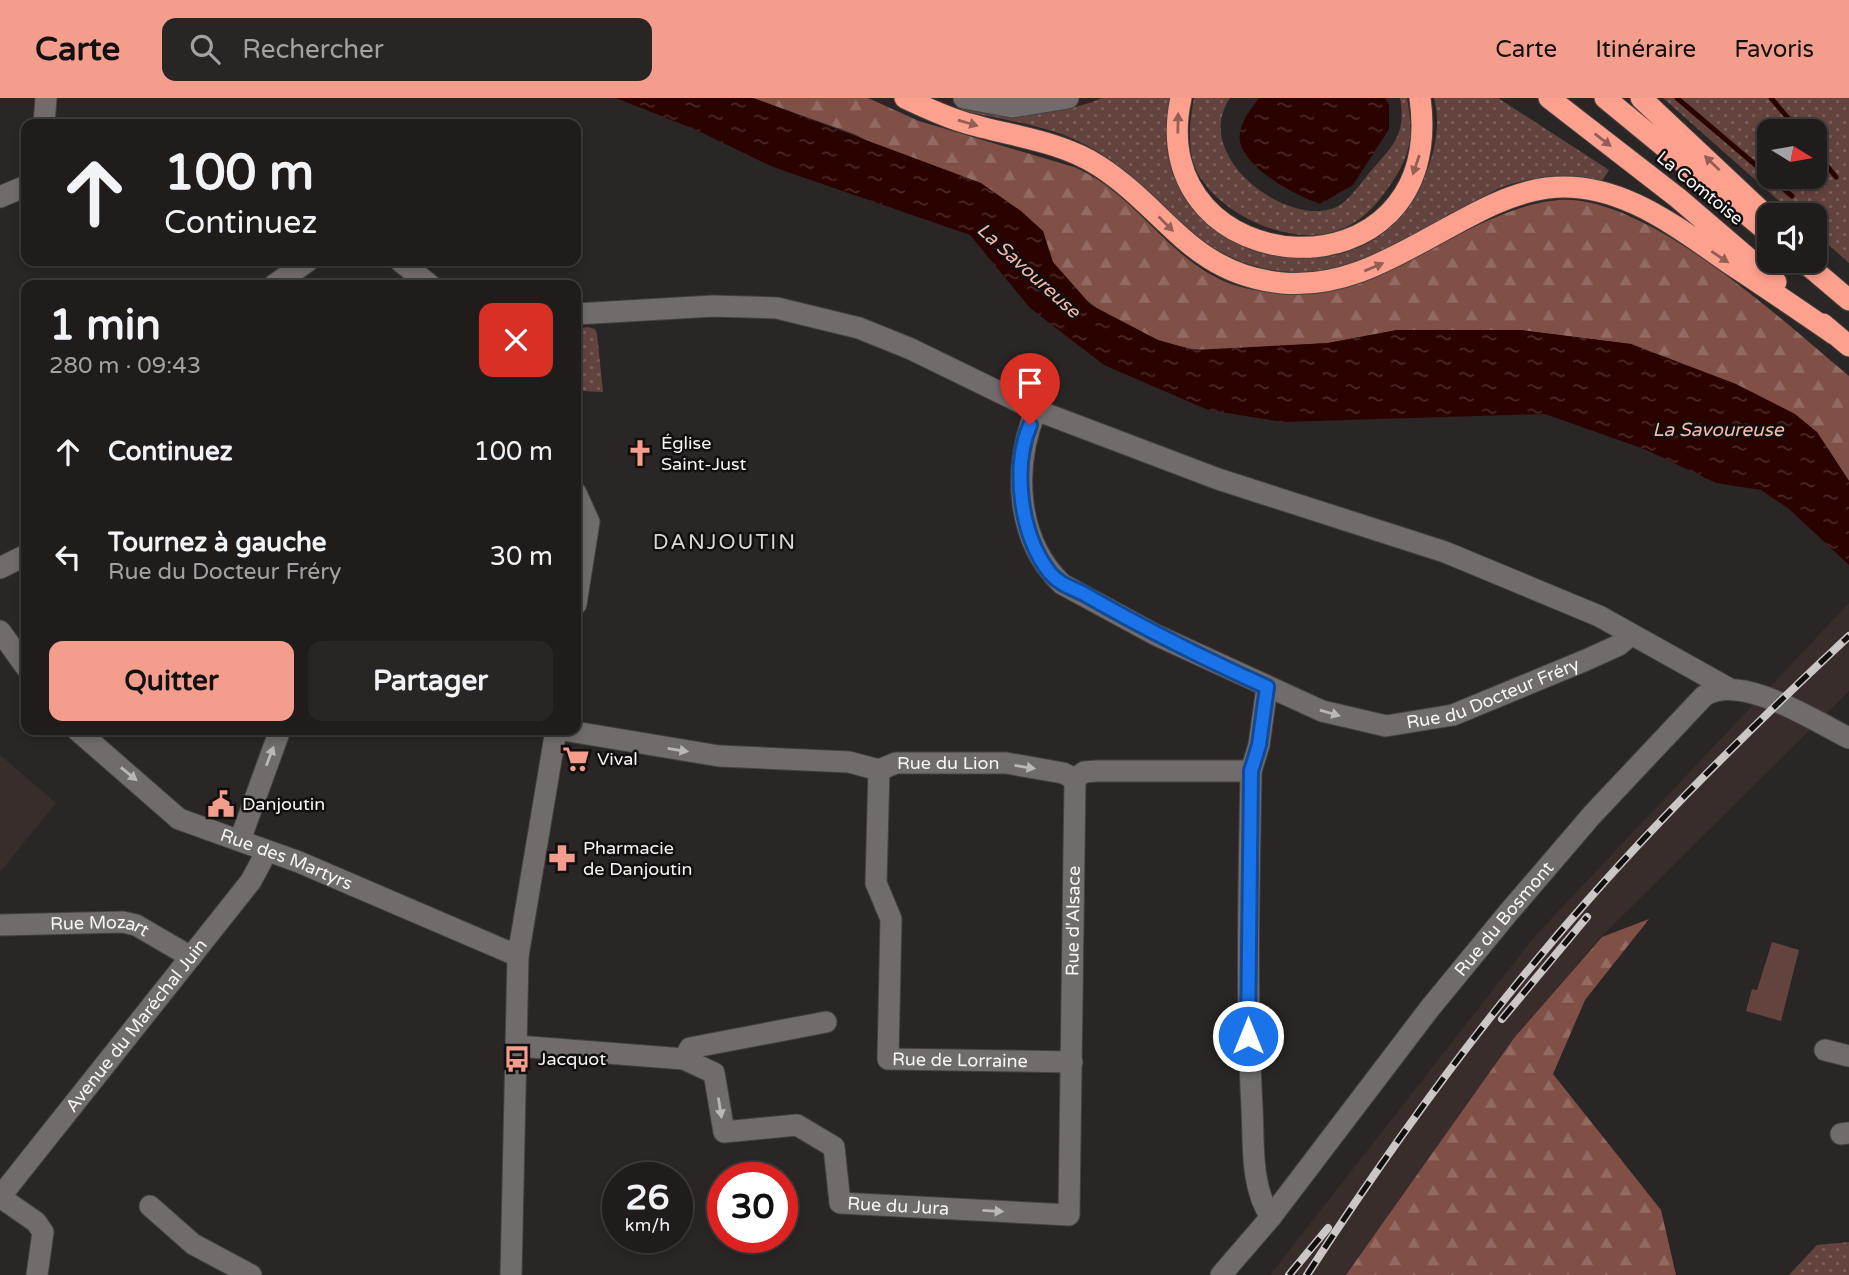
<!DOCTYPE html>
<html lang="fr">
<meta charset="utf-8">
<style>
body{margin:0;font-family:"Varela Round",sans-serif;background:#282525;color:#f1f3f6;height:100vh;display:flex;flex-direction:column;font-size:26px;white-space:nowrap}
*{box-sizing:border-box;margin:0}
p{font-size:23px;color:#a2a1a3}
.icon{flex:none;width:38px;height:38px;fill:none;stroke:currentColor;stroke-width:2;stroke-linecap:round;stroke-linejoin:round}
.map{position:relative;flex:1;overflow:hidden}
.details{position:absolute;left:21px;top:182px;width:560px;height:455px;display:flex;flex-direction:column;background:#201c1c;border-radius:14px;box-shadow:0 4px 10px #0003,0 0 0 2px #3d3a3b}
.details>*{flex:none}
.banner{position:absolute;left:21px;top:21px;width:560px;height:147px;border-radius:14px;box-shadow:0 4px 10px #0003,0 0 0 2px #3d3a3b;background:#201c1c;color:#f1f3f6;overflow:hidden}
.needle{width:46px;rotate:101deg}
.buttons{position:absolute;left:1757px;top:21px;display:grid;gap:14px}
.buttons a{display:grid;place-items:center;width:70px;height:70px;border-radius:14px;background:#201c1c;box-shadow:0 4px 10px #0003,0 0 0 2px #3d3a3b;font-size:35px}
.speed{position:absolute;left:602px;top:1064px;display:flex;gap:14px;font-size:35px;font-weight:700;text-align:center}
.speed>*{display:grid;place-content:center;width:91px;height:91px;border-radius:50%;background:#201c1c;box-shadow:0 4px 10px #0003,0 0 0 2px #3d3a3b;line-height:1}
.speed small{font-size:18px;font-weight:400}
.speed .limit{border:10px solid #d22;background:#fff;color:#111}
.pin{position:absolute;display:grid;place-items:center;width:60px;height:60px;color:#fff;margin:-72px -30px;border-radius:50% 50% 50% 0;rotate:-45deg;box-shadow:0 0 7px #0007}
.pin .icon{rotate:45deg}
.me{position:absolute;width:77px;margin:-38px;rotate:0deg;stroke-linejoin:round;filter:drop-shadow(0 0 5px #0008)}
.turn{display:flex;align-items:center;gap:24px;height:147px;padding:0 28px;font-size:32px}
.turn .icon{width:91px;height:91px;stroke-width:2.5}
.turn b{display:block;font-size:49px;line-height:60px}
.round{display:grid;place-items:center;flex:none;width:74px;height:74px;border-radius:14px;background:#282525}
.overview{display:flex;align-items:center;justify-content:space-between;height:119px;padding:0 28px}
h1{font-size:42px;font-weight:700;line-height:52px}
.primary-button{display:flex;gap:14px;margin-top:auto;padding:14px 28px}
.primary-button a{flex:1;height:80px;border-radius:14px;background:#f49d8c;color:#111;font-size:28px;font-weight:700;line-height:80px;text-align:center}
.primary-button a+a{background:#282525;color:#f1f3f6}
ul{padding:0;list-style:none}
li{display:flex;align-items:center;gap:21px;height:105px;padding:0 28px}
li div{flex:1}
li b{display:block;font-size:26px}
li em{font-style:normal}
header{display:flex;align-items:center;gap:42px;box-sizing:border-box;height:98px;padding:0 35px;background:#f49d8c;color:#111}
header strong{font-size:33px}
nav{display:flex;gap:38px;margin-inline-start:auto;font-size:24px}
.search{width:490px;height:63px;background:#282525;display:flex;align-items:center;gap:18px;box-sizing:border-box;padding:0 24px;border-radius:14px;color:#a2a1a3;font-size:26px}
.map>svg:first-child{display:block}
.built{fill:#382d2b}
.grass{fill:url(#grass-dots);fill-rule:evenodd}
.forest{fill:url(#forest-firs)}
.park{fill:#63433d}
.water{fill:url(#water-ripples)}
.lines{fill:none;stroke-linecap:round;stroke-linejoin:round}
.stream{stroke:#2a0301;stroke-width:5}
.street-casing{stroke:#454140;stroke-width:23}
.secondary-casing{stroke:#454140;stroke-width:23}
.highway-casing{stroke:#454140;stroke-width:23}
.street{stroke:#716c6b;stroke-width:21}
.secondary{stroke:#716c6b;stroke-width:21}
.highway{stroke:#fea08e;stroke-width:21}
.rail-casing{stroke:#cbc7c6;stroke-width:8}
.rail{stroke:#110f0f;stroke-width:5;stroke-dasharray:16;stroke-linecap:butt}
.oneway{fill:#935f55}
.oneway2{fill:#bbb7b6}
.route-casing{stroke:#114b97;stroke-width:18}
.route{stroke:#1a73e8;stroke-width:12}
.labels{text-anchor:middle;stroke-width:5;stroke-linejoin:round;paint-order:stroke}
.street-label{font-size:18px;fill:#f7f4f3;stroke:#110f0f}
.poi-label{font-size:18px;fill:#f7f4f3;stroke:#110f0f;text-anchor:start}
.water-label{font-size:19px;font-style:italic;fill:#f8b8ab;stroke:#110f0f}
.quarter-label{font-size:21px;letter-spacing:2px;fill:#ddd7d6;stroke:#110f0f}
</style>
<header>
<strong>Carte</strong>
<div class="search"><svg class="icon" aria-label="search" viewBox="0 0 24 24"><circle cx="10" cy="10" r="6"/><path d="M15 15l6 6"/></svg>Rechercher</div>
<nav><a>Carte</a><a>Itinéraire</a><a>Favoris</a></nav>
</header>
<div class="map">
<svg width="1849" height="1177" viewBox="0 0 1849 1177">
<defs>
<pattern id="grass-dots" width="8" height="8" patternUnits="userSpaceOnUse" patternTransform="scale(1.75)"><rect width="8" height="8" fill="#63433d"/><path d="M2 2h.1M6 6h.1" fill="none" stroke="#7a5f5a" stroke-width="1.8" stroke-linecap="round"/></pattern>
<pattern id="forest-firs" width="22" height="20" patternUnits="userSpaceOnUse" patternTransform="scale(1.75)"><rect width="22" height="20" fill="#805047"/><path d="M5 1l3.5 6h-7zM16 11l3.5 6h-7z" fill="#936a62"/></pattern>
<pattern id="water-ripples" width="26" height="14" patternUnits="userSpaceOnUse" patternTransform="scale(1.75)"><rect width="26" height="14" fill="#2a0301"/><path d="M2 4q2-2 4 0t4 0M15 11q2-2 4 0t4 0" fill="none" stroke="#4a2826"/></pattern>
</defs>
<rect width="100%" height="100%" fill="#2a2625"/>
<path class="built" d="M1849,505V593L1601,839L1514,940L1347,1177H1270L1535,838Z
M0,657L56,705L0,774Z"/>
<path class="grass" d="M1102,0H1171C1139,155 1365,228 1425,78C1435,54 1441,26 1434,0H1498L1609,72L1602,83C1570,78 1539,77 1508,87C1495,91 1482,100 1470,106C1412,136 1358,179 1290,174C1188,166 1167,91 1088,48C1051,27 1001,22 960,12L961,8C1008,12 1057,20 1102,0Z
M1194,0H1230C1189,61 1295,135 1340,107C1353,98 1365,79 1376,67C1396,45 1406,32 1400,0H1407C1414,39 1411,58 1388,90C1374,110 1360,125 1336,133C1289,149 1214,115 1195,69C1187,48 1190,21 1194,0Z
M1663,0H1849V165L1815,135V117H1795ZM1769,33H1815V79H1769Z
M588,229L595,231L597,236L603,294L582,293L581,283H576V231Z
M1849,1144V1177H1789L1817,1147Z"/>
<path class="forest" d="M753,0H868L919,23L1074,69C1143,98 1176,180 1255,192C1322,203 1378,180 1436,149C1475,128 1515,106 1559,102C1647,96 1784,224 1849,278V383L1817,334L1631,246L1521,232H1397L1328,245L1211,252C1157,253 1081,211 1053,165C1048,156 1046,143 1043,133L854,36Z
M1649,821L1585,902L1553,976L1661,1112L1676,1177H1346L1514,940L1602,839Z"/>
<path class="park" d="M1772,844L1799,852L1781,923L1746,913L1752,891L1757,892Z"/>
<path class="water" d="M616,0H753L981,85L1021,113L1043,133L1053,164L1091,207L1158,242L1194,252L1328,245L1397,232H1521L1631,246L1736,286L1795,316L1817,334L1849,383V467L1789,411L1761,392L1716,385L1644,351L1545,316L1283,324L1208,312L1104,267L1030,210L970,137L773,69L694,31Z
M1259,0H1385L1389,7V31L1353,87L1320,106C1296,98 1246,71 1240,44C1237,28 1250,12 1259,0Z"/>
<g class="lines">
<path class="stream" d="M1677,0L1792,98
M1771,0L1799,33
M1815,53L1836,79"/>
<defs>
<g id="street">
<path d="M0,99L26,88"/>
<path d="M274,187L308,163"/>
<path id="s1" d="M1036,312C1013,368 1015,441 1062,486L1156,537L1322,613L1386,628L1453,617L1586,562L1619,547L1631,537"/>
<path d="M0,470L26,457"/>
<path d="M0,533L26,569"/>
<path d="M1267,589L1259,647L1251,673C1249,785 1246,897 1252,1010C1254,1044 1250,1089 1271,1119"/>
<path id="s2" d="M77,632L179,721L299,764L518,858"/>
<path id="s3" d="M563,632L719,658L849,664L879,672L896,665H1006L1063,675L1075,681"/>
<path id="s4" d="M879,672L876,785L891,821L888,961L1072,964"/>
<path d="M1075,681L1084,674L1097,673H1251"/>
<path d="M240,742L280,632"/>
<path id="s5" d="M0,827L123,824L136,827L191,859"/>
<path d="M517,948L684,961L690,950L826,924"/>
<path d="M1825,952L1849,958"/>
<path id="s6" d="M684,961L714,975L724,1034L797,1027L834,1049L840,1105L1069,1117L1075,681"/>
<path d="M1841,1036L1849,1035"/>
<path id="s7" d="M0,1099L251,783L267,753"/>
<path d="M0,1099L36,1124L43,1134L37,1177"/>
<path d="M150,1108L193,1146L251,1177"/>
</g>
<g id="secondary">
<path d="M964,0L1012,9L1068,0"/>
<path d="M44,26L46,0"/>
<path d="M400,163L430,187"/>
<path d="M576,216L713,208L777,210L859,230L911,251L1036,312L1218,381L1445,454L1599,518L1728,590"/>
<path d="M576,395L589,424L576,506"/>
<path d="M511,1177L518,858L556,632"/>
<path id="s8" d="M1221,1177L1271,1119L1430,910L1508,815L1592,717L1704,598C1741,574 1814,623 1849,640"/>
</g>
<path id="highway" d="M905,0C924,9 943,18 963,24C1008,38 1059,42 1099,68C1167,112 1191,176 1282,185C1338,190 1384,165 1431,139C1468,119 1505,96 1547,90C1617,81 1675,128 1729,165C1764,188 1799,212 1834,236
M1181,0C1140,188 1449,210 1420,0
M1549,0L1678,100L1776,184
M1605,0L1769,135
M1641,0L1759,111
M1803,163L1849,202
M1823,226L1849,248"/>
</defs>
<use href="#street" class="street-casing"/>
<use href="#secondary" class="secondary-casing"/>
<use href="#highway" class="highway-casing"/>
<use href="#street" class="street"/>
<use href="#secondary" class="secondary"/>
<use href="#highway" class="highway"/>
<defs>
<path id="rail" d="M1502,921L1587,819
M1289,1177L1328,1130
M1307,1177C1392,1046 1485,918 1589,801C1671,708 1759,622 1849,538"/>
</defs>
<use href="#rail" class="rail-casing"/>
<use href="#rail" class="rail"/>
</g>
<defs><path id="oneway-solid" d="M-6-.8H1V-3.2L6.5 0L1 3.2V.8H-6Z" transform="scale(1.75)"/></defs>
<g class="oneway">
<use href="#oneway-solid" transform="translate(968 25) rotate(16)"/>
<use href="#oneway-solid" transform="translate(1178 25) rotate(-89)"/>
<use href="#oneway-solid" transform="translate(1603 42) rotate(38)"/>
<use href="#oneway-solid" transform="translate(1712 65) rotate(-136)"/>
<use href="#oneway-solid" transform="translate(1416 67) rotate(109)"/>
<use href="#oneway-solid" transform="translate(1166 126) rotate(45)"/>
<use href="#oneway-solid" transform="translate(1720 159) rotate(34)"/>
<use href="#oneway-solid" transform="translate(1374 169) rotate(-23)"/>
</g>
<g class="oneway2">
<use href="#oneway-solid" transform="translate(1330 615) rotate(16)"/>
<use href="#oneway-solid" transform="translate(678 652) rotate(9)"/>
<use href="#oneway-solid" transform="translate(270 658) rotate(-69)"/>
<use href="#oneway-solid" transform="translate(1025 669) rotate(9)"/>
<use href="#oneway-solid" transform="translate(129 676) rotate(39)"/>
<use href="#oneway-solid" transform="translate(720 1010) rotate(81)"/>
<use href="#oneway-solid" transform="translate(993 1113) rotate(3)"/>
</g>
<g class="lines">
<defs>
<path id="route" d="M1030,327C1012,370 1020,437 1050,475C1060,487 1073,490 1086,497C1145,531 1205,561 1267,589L1259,647L1251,673L1248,938"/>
</defs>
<use href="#route" class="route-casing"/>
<use href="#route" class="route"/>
</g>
<defs>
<symbol id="church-bare" viewBox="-9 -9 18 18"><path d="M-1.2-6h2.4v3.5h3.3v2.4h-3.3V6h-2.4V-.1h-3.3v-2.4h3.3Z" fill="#f49d8c" stroke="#110f0f" stroke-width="2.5" paint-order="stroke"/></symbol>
<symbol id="supermarket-bare" viewBox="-9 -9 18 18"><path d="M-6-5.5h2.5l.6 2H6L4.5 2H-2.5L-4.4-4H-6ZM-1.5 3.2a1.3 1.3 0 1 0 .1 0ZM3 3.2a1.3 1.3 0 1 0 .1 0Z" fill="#f49d8c" stroke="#110f0f" stroke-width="2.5" paint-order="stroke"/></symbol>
<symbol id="civic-bare" viewBox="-9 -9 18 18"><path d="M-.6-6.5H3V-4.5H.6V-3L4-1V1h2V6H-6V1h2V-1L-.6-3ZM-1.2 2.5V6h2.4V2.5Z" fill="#f49d8c" stroke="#110f0f" stroke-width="2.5" paint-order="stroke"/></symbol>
<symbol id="pharmacy-bare" viewBox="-9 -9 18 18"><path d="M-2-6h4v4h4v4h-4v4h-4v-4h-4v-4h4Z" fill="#f49d8c" stroke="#110f0f" stroke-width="2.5" paint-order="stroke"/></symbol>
<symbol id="bus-bare" viewBox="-9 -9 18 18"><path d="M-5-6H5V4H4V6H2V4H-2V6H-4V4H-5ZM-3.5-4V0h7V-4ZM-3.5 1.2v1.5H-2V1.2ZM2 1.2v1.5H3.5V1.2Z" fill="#f49d8c" stroke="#110f0f" stroke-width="2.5" paint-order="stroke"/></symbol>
</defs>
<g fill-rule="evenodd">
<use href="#church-bare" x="621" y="336" width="38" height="38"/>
<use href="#supermarket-bare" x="557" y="642" width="38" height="38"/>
<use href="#civic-bare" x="202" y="687" width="38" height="38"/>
<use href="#pharmacy-bare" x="543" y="741" width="38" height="38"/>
<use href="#bus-bare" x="498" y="942" width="38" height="38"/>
</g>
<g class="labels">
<g class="street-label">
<text transform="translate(1700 90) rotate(39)" y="6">La Comtoise</text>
<text dy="6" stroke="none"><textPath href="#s1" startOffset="654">Rue du Docteur Fréry</textPath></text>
<text dy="6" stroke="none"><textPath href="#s3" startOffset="390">Rue du Lion</textPath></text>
<text dy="6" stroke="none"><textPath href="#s2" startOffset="250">Rue des Martyrs</textPath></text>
<text dy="6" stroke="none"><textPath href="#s8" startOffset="455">Rue du Bosmont</textPath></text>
<text dy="6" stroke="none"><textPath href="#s6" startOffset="789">Rue d'Alsace</textPath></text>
<text dy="6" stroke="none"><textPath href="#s5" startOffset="100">Rue Mozart</textPath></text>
<text dy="6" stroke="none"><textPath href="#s7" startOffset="219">Avenue du Maréchal Juin</textPath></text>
<text dy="6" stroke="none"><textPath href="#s4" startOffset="364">Rue de Lorraine</textPath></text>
<text dy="6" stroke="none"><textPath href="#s6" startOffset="324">Rue du Jura</textPath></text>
</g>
<g class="poi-label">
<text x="661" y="351">Église<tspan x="661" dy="21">Saint-Just</tspan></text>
<text x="597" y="667">Vival</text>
<text x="242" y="712">Danjoutin</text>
<text x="583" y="756">Pharmacie<tspan x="583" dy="21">de Danjoutin</tspan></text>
<text x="538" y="967">Jacquot</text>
</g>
<g class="water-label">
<text transform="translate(1029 172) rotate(42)" y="7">La Savoureuse</text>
<text x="1718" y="338">La Savoureuse</text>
</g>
<g class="quarter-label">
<text x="725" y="451">DANJOUTIN</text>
</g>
</g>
</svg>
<div class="buttons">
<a><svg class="needle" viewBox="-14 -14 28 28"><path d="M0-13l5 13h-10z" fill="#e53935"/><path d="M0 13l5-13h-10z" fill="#a2a1a3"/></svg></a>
<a><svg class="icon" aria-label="sound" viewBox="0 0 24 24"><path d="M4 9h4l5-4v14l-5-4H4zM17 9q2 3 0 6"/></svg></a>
</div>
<div class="speed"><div>26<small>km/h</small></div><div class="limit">30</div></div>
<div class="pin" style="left:1030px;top:327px;background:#d93025"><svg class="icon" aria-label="arrive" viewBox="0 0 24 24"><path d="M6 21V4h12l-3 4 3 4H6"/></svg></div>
<svg class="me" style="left:1248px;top:938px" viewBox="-20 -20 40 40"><circle r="17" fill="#1a73e8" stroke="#fff" stroke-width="3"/><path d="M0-11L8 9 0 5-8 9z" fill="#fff"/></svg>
<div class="banner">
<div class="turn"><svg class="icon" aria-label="ahead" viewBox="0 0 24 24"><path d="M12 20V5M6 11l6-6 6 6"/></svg><div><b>100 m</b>Continuez</div></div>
</div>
<section class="details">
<div class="overview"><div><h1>1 min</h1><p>280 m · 09:43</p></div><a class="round" style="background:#d93025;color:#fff"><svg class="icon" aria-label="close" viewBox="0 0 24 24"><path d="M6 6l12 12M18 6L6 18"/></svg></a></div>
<ul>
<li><svg class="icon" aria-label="ahead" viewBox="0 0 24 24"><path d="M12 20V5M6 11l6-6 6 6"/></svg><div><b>Continuez</b></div><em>100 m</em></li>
<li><svg class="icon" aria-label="left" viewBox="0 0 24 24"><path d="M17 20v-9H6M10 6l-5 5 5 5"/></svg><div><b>Tournez à gauche</b><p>Rue du Docteur Fréry</p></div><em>30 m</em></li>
</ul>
<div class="primary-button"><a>Quitter</a><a>Partager</a></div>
</section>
</div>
